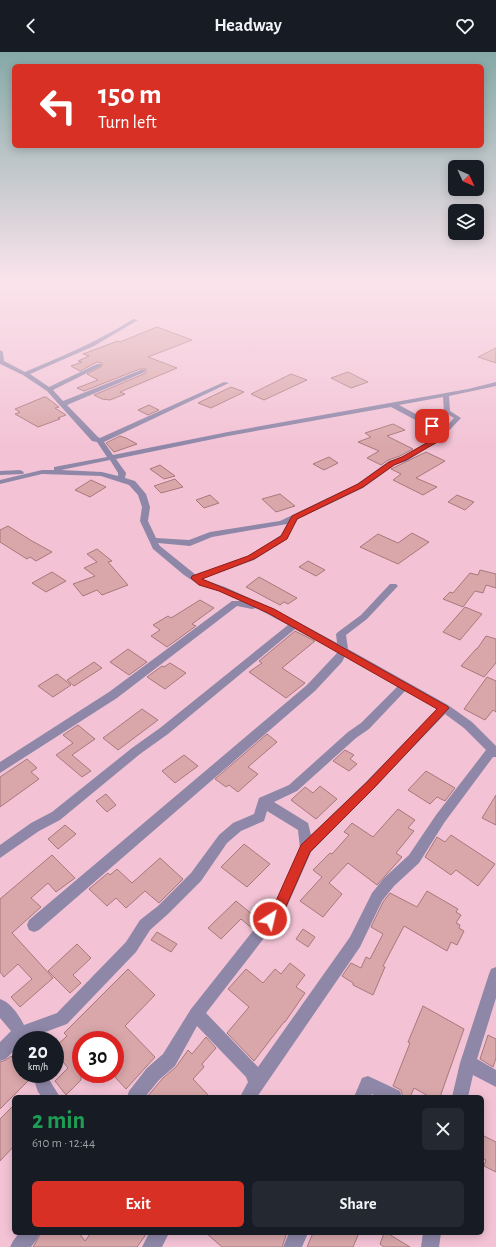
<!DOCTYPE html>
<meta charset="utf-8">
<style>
body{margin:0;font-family:"Alegreya Sans",sans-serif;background:#242831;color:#f1f3f6;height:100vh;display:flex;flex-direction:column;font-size:15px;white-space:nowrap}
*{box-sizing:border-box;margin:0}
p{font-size:13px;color:#9ea1a6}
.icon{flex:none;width:22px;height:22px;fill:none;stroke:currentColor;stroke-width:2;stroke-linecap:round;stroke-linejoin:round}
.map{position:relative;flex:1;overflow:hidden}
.panel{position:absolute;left:12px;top:1043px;width:472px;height:140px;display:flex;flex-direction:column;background:#171b24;border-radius:6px;box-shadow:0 2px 10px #0003}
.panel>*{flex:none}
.hud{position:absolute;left:12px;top:12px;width:472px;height:84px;border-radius:6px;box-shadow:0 2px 10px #0003;background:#d93025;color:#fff;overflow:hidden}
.needle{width:26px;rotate:134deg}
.controls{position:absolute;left:448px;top:108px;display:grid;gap:8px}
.controls a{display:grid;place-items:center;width:36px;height:36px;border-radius:6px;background:#171b24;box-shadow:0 2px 10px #0003;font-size:20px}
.speed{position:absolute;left:12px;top:979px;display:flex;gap:8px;font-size:20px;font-weight:700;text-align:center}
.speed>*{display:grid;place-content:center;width:52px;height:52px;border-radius:50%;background:#171b24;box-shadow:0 2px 10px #0003;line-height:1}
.speed small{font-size:10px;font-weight:400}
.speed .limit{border:6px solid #d22;background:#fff;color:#111}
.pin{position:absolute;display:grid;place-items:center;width:34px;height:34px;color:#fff;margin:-17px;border-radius:8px;box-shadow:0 2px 6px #0006}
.me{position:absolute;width:44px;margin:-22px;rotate:35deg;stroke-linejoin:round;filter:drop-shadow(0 0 3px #0008)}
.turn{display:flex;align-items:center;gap:14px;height:84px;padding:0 20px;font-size:18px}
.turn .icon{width:52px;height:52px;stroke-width:2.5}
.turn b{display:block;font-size:28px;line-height:34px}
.round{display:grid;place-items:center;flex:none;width:42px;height:42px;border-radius:6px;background:#242831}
.summary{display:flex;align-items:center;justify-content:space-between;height:68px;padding:0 20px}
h1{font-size:24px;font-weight:700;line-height:30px;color:#1e9e55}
.cta{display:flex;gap:8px;margin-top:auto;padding:8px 20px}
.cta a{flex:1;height:46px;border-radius:6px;background:#d93025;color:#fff;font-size:16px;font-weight:700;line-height:46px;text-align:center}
.cta a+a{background:#242831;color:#f1f3f6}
header{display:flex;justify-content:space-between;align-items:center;height:52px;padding:0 20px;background:#171b24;font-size:18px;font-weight:700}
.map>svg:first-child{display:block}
.building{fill:#d9a7aa;stroke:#a8787c}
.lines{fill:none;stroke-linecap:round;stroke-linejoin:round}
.minor{fill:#8e87a8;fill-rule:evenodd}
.route{fill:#d93025;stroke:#8d1f18}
</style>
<header><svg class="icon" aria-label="back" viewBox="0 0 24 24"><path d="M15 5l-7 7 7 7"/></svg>Headway<svg class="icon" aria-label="heart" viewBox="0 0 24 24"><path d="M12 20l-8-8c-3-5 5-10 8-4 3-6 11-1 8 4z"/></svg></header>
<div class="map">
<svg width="496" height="1195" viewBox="0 0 496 1195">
<rect width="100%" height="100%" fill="#f3c3d5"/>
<path class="building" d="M157,275L192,288L148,305L177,316L120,340L125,342L110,348L102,347L94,343L146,321V317H140L84,339L77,336L98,328L87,322L102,314V311L97,310L80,319L71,314L82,310L78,309L89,304L83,302L118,289L120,290Z
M496,296V311L478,305Z
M348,320L368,330L351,336L331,326Z
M291,322L307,328L264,348L251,342Z
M231,335L244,340L211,356L198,351Z
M44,345H46L59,355L55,356L66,363L58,366L60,367L38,375L15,362L20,360L15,357Z
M149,353L159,358L148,363L138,358Z
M393,372L405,378L387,384L413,397L400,404L388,408L381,413L367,406L379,399L358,390L371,385L365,381Z
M120,384L126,386L137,392L114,400L106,391Z
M426,400L445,409L416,426L437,435L423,443L393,428L401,422L391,417Z
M329,405L338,411L324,418L313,412Z
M160,413L175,424L164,427L150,417Z
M175,427L183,435L161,441L154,434Z
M91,428L106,435L90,445L75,438Z
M280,442L295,454L276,460L262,447Z
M210,443L219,451L204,456L196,448Z
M457,443L474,450L465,458L448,450Z
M8,474L32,489L52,500L36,509L30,505L27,507L0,490V478Z
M412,481L429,490L398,512L360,495L378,482L398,491Z
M97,497L112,509L108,510L128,533L102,543L97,538L83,544L73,532L95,524L84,516L97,510L87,502Z
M308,509L325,518L316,524L299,515Z
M480,518L496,522V536L486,533L483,541L475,539L463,555L443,547L450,540L453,541L470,521L478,523Z
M52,520L66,529L46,540L32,531Z
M259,525L297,546L288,552L284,550L280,553L246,535Z
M200,548L214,556L192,572L196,574L167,595L151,584L160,578L153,573L168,564L171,566Z
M465,555L482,562L460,588L443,580Z
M295,579L315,589L282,616L305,631L286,646L249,620L262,611L259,609Z
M486,584L496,587V611L484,625L461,614L476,597H477Z
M128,597L147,610L129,623L110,610Z
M94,610L102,616L74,634L67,628Z
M170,611L186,621L165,637L147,625L162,614L164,615Z
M57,622L71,633L53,645L38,634Z
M487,625L496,629V660L493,658L485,668L464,657Z
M142,657L158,668L118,698L103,686Z
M78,673L95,687L72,703L91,719L82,725L56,703L73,691L63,683Z
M267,682L277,690L248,715L258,722L238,740L229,733L226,735L215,727Z
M345,698L354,703L350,707L357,712L349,719L333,709Z
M184,703L198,714L175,731L162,719Z
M27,707L37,716L31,720L39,727L0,755V725Z
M426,719L455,736L445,749L437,745L430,752L408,738Z
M320,734L337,747L316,767L291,748L305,735L313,741Z
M106,742L116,753L107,760L96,749Z
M496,743V773L482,766Z
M398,757L415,768L408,776L414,779L396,801L402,805L377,833L348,811L329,831L342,842L323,865L300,849L322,825L313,818L330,801L332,802L349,783L344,780L352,771L373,785Z
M65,773L76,782L58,797L48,787Z
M451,783L495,812L478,834L456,818L451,823L425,805L437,785L445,790Z
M244,792L270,812L247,835L221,815Z
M52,803L75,826L56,840L48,831L31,846L41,855L12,881L53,926L20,955L11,945L32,927L18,912L4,925L0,920V847Z
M160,806L183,827L159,851L145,839L126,856L116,846L107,854L89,837L108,821L110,823L117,817L132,831Z
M427,839L458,857L456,860L461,863L456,871L460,873L459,876L464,879L457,893L451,890L447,899L404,874L383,914L385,915L373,943L353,933V931L342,924L351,911L361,916L366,905L370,907L383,882L371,875L383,850L390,841L417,855Z
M236,849L259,868L253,877L241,867L221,887L208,876Z
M303,877L315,885L308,895L296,887Z
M157,880L177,892L171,900L151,888Z
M77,892L91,906L73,923L81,931L70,941L48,919Z
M290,911L305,923L296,935L305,941L285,970H284L254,1009L227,981L249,955L228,937L246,917L263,931L275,917L281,922Z
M128,917L155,943L125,974L155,1005L126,1037L115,1025V988H81V1028L66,1043L55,1029L68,1016L55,1000V995L67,984L64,981Z
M423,954L464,977L440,1045H430L414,1036L410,1045H403L401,1038L393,1034L410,991L408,990Z
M488,983L496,987V1006L493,1015L480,1007Z
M206,985L216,996L202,1012L204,1015L193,1027L210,1045H147L163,1026L176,1015L188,998L192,1002Z
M11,1004L21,1016V1022H26L30,1027L0,1057V1010L6,1008Z
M14,1053V1094L0,1109V1067Z
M482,1083L496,1090V1120L484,1114L486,1108L482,1106Z
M41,1181H79L85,1189L91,1181H147L137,1195H33Z
M206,1181H287L282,1195H222Z
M313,1181H359L353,1195H307Z
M384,1181H387L410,1195H384L380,1192Z"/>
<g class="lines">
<path class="minor" d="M133,267L138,268L94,294L30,322L49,335L97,312H101V314L53,338L63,349L141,318H145V320L67,353L98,385L100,386L224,330L229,331L104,390L113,403L228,380L468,337L496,330V334L449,344L450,359L461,366L441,387L407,409L395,413L363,436L298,467L287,487L254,508L202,527L225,535L274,557L337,591L336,582L338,580L361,563L390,532H396L398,534L396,536L367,567L346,583L348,597L448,653L472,670L496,694V705H493L444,771L419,811L394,834L382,849L360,895L257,1045H240L248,1030L246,1025L197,974L175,1014L159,1028L145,1045H127L129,1039L147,1016L163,1002L191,957L275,851L300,796L298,778L267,759L264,769L241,779L227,791L201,829L168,862L150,878L136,900L67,972L29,986V988H21V994L19,993L6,1007L0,1009V990L11,979L0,966V947C10,950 19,963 24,973L57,961L126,890L140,868L158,854L191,821L219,783L233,771L254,762L259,746L289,733L348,680L361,671L398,634L345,604L342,610L315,639L39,878L34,880L29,878L27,873L29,868L307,633L338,600L295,577L168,682L140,702L60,768L39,779L0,806V793L31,771L52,760L132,696L160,676L288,573L256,556L252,557L237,554L117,646L0,721V710L109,640L232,549H241L219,539L199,533L184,523L153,497L140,469L142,455L138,443L129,433L101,424L42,422L0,432V428L42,418H54V415L107,405L97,390L92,389L47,339L23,323L0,312V298L3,300L4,309L25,320C63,304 99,289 133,267ZM443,345L444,360L454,366L444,377L399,353ZM391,355L440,381L437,385L401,405L389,409L357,432L280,469L210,480L189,488L156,486L148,469L150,455L146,442L135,429L125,426L126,421L116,407L228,384ZM110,408L118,421V424L102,420L61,418ZM287,472L281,483L248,504L196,523L160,494L158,491L190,494L212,485ZM406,638L437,657L366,730L311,783L308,771L274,750L297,739L356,686L369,677ZM445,662L464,676L486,698L436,763L409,803L384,826L372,841L350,885L258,1015L206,961L285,859L311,800L374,736Z
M20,418L24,420L23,422L0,423V419Z
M496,915V946L477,1007L496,1018V1035L473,1023L468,1045H452L460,1011L489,922L491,917Z
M32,1022H48L50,1029L60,1045H42L38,1040Z
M368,1024L400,1039L402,1045H377L372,1042L370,1045H354L362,1026Z
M19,1181H40L37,1187L31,1195H10L13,1189Z
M149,1181H169L162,1195H142Z
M289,1181H308L302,1195H283Z
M423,1181H441L439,1195H421Z"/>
</g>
<linearGradient id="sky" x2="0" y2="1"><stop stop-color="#85a9a7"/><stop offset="0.58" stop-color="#fae4ec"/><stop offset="1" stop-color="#fae4ec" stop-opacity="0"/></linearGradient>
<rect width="496" height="394" fill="url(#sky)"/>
<path class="route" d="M430,372H434L447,380L441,388L406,408L394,413L363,435L297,467L287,487L254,507L202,527L274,557L447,654L449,656L374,736L310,800L284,859L275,871L270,873L266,871L264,867L275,851L301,793L367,730L437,657L268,561L219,539L199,533L191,526L192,524L248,504L281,484L292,464L358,432L389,410L402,405L437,385L440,381L430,375Z"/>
</svg>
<div class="controls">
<a><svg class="needle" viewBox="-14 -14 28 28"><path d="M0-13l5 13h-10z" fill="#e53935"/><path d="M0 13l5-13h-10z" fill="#9ea1a6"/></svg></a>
<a><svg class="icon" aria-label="layers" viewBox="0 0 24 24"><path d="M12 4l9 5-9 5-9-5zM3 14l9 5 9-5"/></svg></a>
</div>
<div class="speed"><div>20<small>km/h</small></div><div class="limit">30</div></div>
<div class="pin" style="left:432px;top:374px;background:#d93025"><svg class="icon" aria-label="arrive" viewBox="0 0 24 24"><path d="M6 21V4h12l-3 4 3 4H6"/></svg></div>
<svg class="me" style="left:270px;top:867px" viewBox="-20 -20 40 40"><circle r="17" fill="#d93025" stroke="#fff" stroke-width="3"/><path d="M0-11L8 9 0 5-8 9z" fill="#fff"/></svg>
<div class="hud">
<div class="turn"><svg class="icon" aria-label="left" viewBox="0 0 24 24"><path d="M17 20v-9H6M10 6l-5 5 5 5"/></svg><div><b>150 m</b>Turn left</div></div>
</div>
<section class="panel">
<div class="summary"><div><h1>2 min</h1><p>610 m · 12:44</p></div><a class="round"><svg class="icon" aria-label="close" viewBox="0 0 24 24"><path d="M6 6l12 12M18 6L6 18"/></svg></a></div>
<div class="cta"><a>Exit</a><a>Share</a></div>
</section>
</div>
